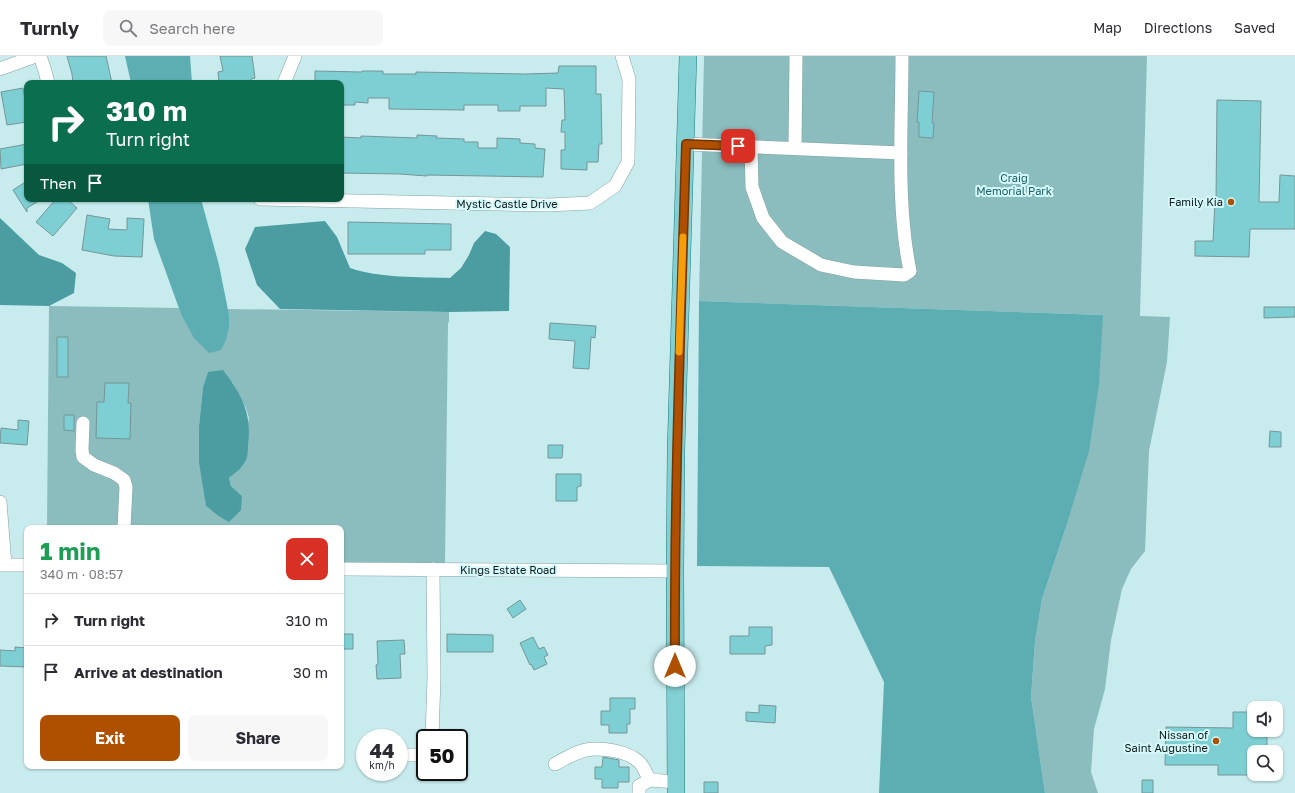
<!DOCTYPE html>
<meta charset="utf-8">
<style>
body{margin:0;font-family:"Golos Text",sans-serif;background:#f7f7f7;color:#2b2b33;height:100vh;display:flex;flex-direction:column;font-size:15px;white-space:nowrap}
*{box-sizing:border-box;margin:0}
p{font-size:13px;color:#7c7c81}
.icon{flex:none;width:22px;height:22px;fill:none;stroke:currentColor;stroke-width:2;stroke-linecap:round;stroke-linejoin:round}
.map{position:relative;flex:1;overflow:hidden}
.side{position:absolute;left:24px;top:469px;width:320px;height:244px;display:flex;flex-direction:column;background:#fff;border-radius:8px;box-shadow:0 1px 3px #0004}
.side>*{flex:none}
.banner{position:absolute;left:24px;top:24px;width:320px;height:122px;border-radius:8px;box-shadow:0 1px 3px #0004;background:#0b6e4f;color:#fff;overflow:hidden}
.buttons{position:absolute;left:1247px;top:645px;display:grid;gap:8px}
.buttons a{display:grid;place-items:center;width:36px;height:36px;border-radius:8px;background:#fff;box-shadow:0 1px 3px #0004;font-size:20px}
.speed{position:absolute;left:356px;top:673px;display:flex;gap:8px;font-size:20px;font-weight:700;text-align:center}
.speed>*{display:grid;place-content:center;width:52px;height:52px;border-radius:50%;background:#fff;box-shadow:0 1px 3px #0004;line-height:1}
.speed small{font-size:10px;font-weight:400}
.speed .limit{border:2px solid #111;border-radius:6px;background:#fff;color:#111}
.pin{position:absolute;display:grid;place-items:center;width:34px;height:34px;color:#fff;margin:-17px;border-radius:8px;box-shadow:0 2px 6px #0006}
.me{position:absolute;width:44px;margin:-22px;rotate:0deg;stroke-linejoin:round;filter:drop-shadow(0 0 3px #0008)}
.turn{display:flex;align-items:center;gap:14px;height:84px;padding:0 16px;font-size:18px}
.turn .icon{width:52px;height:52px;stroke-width:2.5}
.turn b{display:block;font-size:28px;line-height:34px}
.then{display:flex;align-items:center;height:38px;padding:0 16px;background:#0003;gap:8px;font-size:15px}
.round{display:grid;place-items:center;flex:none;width:42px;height:42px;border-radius:8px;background:#f7f7f7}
.summary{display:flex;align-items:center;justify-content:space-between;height:68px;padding:0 16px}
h1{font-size:24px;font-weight:700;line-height:30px;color:#1e9e55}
.cta{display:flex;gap:8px;margin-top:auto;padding:8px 16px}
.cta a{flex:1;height:46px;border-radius:8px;background:#af5001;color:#fff;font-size:16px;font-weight:700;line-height:46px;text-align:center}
.cta a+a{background:#f7f7f7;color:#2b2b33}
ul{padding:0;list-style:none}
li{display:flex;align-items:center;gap:12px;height:52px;padding:0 16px;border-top:1px solid #e1e1e2}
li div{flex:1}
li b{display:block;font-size:15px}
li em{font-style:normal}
header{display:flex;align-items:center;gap:24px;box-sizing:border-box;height:56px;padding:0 20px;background:#fff;border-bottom:1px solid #e1e1e2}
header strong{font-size:19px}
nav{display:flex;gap:22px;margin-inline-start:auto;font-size:14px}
.search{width:280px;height:36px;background:#f7f7f7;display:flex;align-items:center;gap:10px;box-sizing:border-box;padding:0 14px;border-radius:8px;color:#7c7c81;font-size:15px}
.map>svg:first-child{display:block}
.green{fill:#8bbcbe;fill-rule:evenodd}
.forest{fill:#5caeb2}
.water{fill:#4b9da1}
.building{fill:#7ecfd3;stroke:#759697}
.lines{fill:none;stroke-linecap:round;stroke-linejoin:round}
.minor-casing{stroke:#82a2a4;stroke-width:14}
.major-casing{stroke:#227b7f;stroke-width:18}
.minor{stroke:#fff;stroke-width:13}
.major{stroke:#82d0d3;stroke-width:17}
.route-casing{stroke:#723401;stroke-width:10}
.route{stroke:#af5001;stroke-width:7}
.slow{stroke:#f59e0b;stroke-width:7}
.poi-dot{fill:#af5001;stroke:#d5f9fa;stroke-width:1.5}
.labels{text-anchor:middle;stroke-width:4;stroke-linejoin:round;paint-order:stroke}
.park-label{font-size:11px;fill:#195e61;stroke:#d5f9fa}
.poi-label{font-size:11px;fill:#0b1819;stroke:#d5f9fa;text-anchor:end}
.street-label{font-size:11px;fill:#0b1819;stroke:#d5f9fa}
</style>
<header>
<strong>Turnly</strong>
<div class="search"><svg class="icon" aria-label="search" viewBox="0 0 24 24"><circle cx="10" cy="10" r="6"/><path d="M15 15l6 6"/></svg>Search here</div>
<nav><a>Map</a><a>Directions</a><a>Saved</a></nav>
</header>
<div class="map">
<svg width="1295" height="737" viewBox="0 0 1295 737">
<rect width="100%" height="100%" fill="#c8ebed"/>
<path class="green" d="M704,0H1147L1140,260L1170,261L1167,306L1149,395L1145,495L1131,513L1122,533L1111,584L1105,633L1094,673L1091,716L1098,737H1045L1031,641L1035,586L1042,543L1065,474L1103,259L699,245Z
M49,250L180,252L181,258L229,271L228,253L449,256V266L448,267L445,507L341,506V472H47ZM208,316L232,326L246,352L249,362L238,414L229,422L231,430L242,440L229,465L217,459L206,450L199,370L203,331Z"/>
<path class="forest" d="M125,0H190L192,27H131Z
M148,143H201L219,209L229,259V271L226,284L221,294L209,297L194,282L181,258L154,183Z
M699,245L1103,259L1099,328L1089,395L1065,474L1042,543L1035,586L1031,641L1045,737H879L884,626L829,511L697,510Z"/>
<path class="water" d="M0,162L39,199L62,207L76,217L74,237L49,250L0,249Z
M325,165L337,181L350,212C378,222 420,221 450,222L461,212L469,199L474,187L485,175L496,178L510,191L509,255L449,256L280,253L257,229L245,193L255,171Z
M223,314C242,339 252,357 248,389C248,393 248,400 246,404C242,412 235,417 229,422L231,430L242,440L241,454L229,466L217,459L206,450L199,406V370L203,331L208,316Z"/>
<path class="building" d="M67,0H106L112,27H73L72,18Z
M220,0H252L255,22L251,23V27H219L218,16L223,15Z
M559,10H596V38H601L602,88H599L598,106H587V114L561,113V94H565V76H561L562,64H565L564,33L546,32V50H520V55H498V49H464V54L389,53V42H368V47L355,46V49H341V27H315V15L362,16V15H383V18H416V16L525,18L558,17Z
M23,32L27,55V66L7,69L1,36Z
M919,35L934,36L932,67H934L933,82L919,81V66H917Z
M1217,44L1261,45L1259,146H1279L1280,119L1295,120V173H1250L1249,201L1195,200V185H1213L1215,145H1216Z
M417,79L437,80L436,82L464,83V86H478V92H497V82L520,83V87L535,88V92L545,93L543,121L427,119V120L400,118L341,117V81L361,82V80L417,82Z
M27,88V108L1,113L0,93Z
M27,125V143H42L27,152V156L13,134Z
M56,143H67L77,152L53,180L36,166Z
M87,159L110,163L108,173L127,174V162L144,163L142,201L114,200L82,194Z
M348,166L451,168V194H425V198H348Z
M1264,251H1295V261L1264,262Z
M550,267L596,270L595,282L591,281L589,313L573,312L575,285L549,283Z
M57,281H68V321H57Z
M105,327H129L128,347H131L130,383L96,382L97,346H104Z
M64,359H74V375L64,374Z
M18,364L29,365L27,389L0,387L1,372L18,374Z
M1270,375L1281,376V391H1269Z
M548,389H563L562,402H548Z
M556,418H581V430L577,431V445H556Z
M520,544L526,553L513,562L507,553Z
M749,571H772V589L765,590V598H730V580H749Z
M341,578H353V593H341Z
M447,578L493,579V596H447Z
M533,581L539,593L544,591L548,599L544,601L547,608L534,614L531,608L530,609L520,587Z
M404,584L405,598H400L401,622L377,623L376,609L378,608L377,585Z
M15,591L27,592V611L0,610V594L15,595Z
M610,642H635V653H630V668H627V677H609V669H601V655H610Z
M759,649L776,650L775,667L746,665V656L759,657Z
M1233,656H1254V674H1267V696H1254V719H1218V709H1165L1166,671L1233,672Z
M603,701L619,704V711H629V726H618V732H602V723H595V711H602Z
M1142,724H1153V737H1142Z
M704,726H718V737H704Z"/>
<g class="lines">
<defs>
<path id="minor" d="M40,0L45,15L48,27
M0,13L36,0
M284,27L295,0
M686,88L901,97
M751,90L752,131L763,162L782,186L821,209L854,216L904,219L910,215C896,147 902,70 902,0
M795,92L796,0
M260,143L549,149L590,147L615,130L628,106L629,23L622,0
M83,367L82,394L83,401L94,409L114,417L124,424L126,431L124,472
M0,446L5,509
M0,509H27
M341,513L675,515
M432,682L434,622L433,513
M402,699H423L425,698
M555,708C565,703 575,696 586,694C601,691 628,695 639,706C644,710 646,719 650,724
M639,737V730L650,724L676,726"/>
<path id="major" d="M676,737L675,515L676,394L688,0"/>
</defs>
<use href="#minor" class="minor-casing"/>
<use href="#major" class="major-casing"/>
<use href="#minor" class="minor"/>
<use href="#major" class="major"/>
</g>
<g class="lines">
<defs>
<path id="route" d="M675,610C674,436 681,262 686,88L738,90"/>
</defs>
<use href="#route" class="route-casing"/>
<use href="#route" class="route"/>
<path class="slow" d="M679,296L683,181"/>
</g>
<g class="poi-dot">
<circle cx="1231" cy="146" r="4"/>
<circle cx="1216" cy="685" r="4"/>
</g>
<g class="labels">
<g class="park-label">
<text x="1014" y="126">Craig<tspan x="1014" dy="13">Memorial Park</tspan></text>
</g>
<g class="poi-label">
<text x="1223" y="150">Family Kia</text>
<text x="1208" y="683">Nissan of<tspan x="1208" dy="13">Saint Augustine</tspan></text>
</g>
<g class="street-label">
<text x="507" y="152">Mystic Castle Drive</text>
<text x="508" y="518">Kings Estate Road</text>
</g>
</g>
</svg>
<div class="buttons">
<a><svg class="icon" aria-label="sound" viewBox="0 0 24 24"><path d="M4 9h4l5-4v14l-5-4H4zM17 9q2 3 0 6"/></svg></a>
<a><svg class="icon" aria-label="search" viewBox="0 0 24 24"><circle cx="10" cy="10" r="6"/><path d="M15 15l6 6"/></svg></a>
</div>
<div class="speed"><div>44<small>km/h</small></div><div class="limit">50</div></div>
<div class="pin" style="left:738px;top:90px;background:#d93025"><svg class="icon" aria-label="arrive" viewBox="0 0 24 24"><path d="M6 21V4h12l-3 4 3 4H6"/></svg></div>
<svg class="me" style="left:675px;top:610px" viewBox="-20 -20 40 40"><circle r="19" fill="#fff"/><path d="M0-13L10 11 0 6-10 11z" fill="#af5001"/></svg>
<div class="banner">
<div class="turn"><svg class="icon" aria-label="right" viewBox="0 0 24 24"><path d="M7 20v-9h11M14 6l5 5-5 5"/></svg><div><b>310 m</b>Turn right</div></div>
<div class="then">Then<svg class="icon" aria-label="arrive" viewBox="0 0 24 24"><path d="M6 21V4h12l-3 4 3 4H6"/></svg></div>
</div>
<section class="side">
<div class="summary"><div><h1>1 min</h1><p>340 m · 08:57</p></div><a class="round" style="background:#d93025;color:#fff"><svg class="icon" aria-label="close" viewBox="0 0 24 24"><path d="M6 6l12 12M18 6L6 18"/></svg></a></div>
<ul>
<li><svg class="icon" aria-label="right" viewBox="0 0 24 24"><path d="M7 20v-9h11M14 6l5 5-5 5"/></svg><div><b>Turn right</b></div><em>310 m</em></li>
<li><svg class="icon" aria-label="arrive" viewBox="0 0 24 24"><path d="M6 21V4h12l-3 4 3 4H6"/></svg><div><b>Arrive at destination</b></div><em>30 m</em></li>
</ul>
<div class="cta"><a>Exit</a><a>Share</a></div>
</section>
</div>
